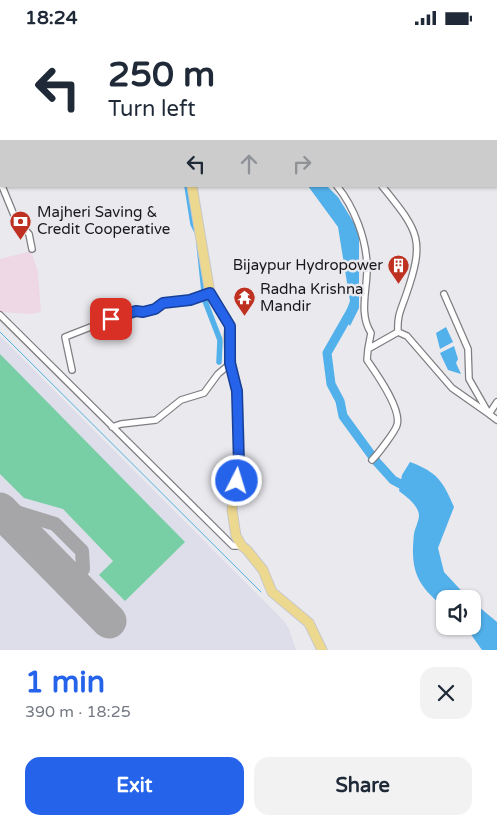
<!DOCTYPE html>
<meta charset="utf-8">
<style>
body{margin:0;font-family:"Varela Round",sans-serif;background:#f2f2f3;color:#1f2937;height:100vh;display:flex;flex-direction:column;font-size:19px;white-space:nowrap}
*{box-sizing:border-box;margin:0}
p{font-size:16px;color:#747a83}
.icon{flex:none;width:28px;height:28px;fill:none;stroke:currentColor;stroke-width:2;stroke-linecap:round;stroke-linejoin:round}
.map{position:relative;height:615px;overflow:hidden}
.side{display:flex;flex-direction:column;background:#fff;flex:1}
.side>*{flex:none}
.guide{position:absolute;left:0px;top:0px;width:498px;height:152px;box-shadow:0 1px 4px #0004;background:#fff;color:#1f2937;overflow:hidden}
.controls{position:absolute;left:436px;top:555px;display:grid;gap:10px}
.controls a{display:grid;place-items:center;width:45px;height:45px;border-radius:10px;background:#fff;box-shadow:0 1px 4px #0004;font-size:25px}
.pin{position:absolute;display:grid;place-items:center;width:42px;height:42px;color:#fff;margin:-21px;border-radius:10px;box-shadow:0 2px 8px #0006}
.me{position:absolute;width:55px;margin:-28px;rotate:5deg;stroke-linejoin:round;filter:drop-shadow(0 0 4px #0008)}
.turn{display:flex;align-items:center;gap:18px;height:105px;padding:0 25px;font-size:22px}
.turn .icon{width:65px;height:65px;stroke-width:2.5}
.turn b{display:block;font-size:35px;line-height:42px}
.lanes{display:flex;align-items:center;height:48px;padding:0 25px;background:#0003;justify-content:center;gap:25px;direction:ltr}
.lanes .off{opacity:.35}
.round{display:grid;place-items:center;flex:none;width:52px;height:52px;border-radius:15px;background:#f2f2f3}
.summary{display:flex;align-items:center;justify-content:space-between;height:85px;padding:0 25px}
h1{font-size:30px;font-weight:700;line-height:38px;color:#2563eb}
.button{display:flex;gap:10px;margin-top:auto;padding:10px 25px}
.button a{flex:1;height:58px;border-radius:15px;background:#2563eb;color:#fff;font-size:20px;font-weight:700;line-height:58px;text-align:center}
.button a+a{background:#f2f2f3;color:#1f2937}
.status{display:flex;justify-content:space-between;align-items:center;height:35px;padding:0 25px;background:#fff;direction:ltr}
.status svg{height:14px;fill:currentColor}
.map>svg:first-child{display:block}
.built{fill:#deddea}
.education{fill:#eed8e6}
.green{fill:#78cfa6}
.water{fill:#52b0ea}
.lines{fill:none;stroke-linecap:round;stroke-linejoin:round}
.stream{stroke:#52b0ea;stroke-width:1}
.canal{stroke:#52b0ea;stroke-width:5.5}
.river{stroke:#52b0ea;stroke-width:9}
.taxiway{stroke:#a6a6a9;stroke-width:14}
.runway{stroke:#a6a6a9;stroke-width:35}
.street-casing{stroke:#7e7e82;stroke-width:8}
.primary-casing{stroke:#c8c8c8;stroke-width:11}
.street{stroke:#fff;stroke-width:5.5}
.primary{stroke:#edd88f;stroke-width:9}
.route-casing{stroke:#184099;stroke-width:12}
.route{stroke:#2563eb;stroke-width:9}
.labels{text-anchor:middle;stroke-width:5;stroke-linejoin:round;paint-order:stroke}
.poi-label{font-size:15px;fill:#19191a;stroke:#e9e9ee;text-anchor:start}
</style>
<div class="status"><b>18:24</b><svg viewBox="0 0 49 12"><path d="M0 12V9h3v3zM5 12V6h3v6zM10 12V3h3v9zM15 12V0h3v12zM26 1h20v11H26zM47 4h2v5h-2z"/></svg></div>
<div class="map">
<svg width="497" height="615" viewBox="0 0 497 615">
<rect width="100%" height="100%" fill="#e9e9ee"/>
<path class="built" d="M0,301L284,586L289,594L296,615H0Z"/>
<path class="education" d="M31,216L38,237L41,277L31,279L0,277V224Z"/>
<path class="green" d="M0,319L185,507L125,566L99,540L113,526L63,474L24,463L0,439Z"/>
<path class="water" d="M308,151H327L338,162L359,196V273L350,291L344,282L350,266L338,192Z
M446,292L453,307L440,314L436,298Z
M454,311L458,324L456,328L461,339L448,335L440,318Z
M410,427C437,437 443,446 454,472L438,513L444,537L469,564H445V573C417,550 410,536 414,499C415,493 419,486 419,480C418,470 407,462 399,456L402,440Z
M473,567L497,587V615H482L465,591H472Z"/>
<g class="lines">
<path class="stream" d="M0,297L261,557"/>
<path class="canal" d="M145,0L146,1
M187,151L193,189L197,197
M199,209L205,266L220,305L219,327"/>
<path class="river" d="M351,276L327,318L331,349L340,366L343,381L375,425L393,445L408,453"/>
<path class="taxiway" d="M0,472L55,489L82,516L83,534L73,544C47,552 46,527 35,511"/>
<path class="runway" d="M0,475L109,586"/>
<defs>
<path id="street" d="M37,0L38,1
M114,1L115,0
M324,1L325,0
M394,1L395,0
M488,1L489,0
M496,22H497
M496,83H497
M0,132L1,131
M1,136V150
M2,151L16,185L29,199L32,214
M337,151C354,172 366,203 367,230C368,253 358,278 371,298L368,314
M382,151C418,196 426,203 406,260C401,275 397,280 398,297
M444,259L468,314L469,344L489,379L497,385
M0,280L233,511H242
M72,335L65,302L129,277H143L155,274L163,268L190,265L210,258
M112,392L121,389L156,385L181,365L204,358L218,339L231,328
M372,425C377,420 395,397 397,390C402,374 376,338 367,325L368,314L398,297L407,301L452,353L489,379L497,367"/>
<path id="primary" d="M150,0L151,1
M192,151L210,258L230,291L228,303L231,328L237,356L239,399V431L232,475L236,501L242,511L247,515L263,535L272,557L309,588L322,615"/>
</defs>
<use href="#street" class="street-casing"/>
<use href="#primary" class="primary-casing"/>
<use href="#street" class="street"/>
<use href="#primary" class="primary"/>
</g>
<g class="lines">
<defs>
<path id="route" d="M111,284L136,276L143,277L155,274L163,268L190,265L210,258L230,291V328L237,356L239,431L237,446"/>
</defs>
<use href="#route" class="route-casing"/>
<use href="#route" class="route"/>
</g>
<defs>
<symbol id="bank-pin" viewBox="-11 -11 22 30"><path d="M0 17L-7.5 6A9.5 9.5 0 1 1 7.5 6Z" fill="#be3121" stroke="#e9e9ee"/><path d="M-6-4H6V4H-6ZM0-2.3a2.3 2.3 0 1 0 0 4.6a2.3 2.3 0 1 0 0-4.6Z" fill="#fff"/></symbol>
<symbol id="building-pin" viewBox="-11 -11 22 30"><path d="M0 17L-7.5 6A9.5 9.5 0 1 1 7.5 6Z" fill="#be3121" stroke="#e9e9ee"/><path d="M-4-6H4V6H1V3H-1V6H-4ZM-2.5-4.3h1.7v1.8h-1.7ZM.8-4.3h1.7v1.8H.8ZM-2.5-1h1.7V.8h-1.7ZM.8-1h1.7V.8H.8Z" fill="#fff"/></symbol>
<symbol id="temple-pin" viewBox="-11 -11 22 30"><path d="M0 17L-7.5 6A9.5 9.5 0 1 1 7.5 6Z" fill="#be3121" stroke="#e9e9ee"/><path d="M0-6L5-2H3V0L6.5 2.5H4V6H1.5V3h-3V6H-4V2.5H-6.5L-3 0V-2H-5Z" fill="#fff"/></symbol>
</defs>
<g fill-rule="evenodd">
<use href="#bank-pin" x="8" y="174" width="25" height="34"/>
<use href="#building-pin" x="386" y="218" width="25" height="34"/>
<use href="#temple-pin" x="232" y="250" width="25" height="34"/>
</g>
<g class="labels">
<g class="poi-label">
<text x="37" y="182">Majheri Saving &amp;<tspan x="37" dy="17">Credit Cooperative</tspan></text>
<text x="383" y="235" text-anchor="end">Bijaypur Hydropower</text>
<text x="260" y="259">Radha Krishna<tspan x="260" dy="17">Mandir</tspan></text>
</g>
</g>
</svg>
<div class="controls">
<a><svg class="icon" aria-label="sound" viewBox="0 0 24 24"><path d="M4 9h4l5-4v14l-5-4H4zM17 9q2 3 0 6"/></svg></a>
</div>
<div class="pin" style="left:111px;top:284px;background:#d93025"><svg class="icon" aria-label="arrive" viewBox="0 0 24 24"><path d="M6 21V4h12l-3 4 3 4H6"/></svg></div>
<svg class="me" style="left:237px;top:446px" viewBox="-20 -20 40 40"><circle r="17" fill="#2563eb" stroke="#fff" stroke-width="3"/><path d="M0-11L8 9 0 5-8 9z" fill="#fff"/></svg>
<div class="guide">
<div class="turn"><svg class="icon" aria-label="left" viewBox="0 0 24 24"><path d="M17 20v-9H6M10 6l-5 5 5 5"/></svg><div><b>250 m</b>Turn left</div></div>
<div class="lanes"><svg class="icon" aria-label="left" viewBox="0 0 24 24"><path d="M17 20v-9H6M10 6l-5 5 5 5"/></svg><svg class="icon off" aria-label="ahead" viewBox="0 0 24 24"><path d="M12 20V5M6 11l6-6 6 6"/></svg><svg class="icon off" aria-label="right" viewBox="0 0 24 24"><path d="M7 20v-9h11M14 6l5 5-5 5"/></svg></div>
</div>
</div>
<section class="side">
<div class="summary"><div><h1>1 min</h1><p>390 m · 18:25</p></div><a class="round"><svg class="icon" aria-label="close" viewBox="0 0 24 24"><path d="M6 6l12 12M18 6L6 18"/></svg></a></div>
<div class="button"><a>Exit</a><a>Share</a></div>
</section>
